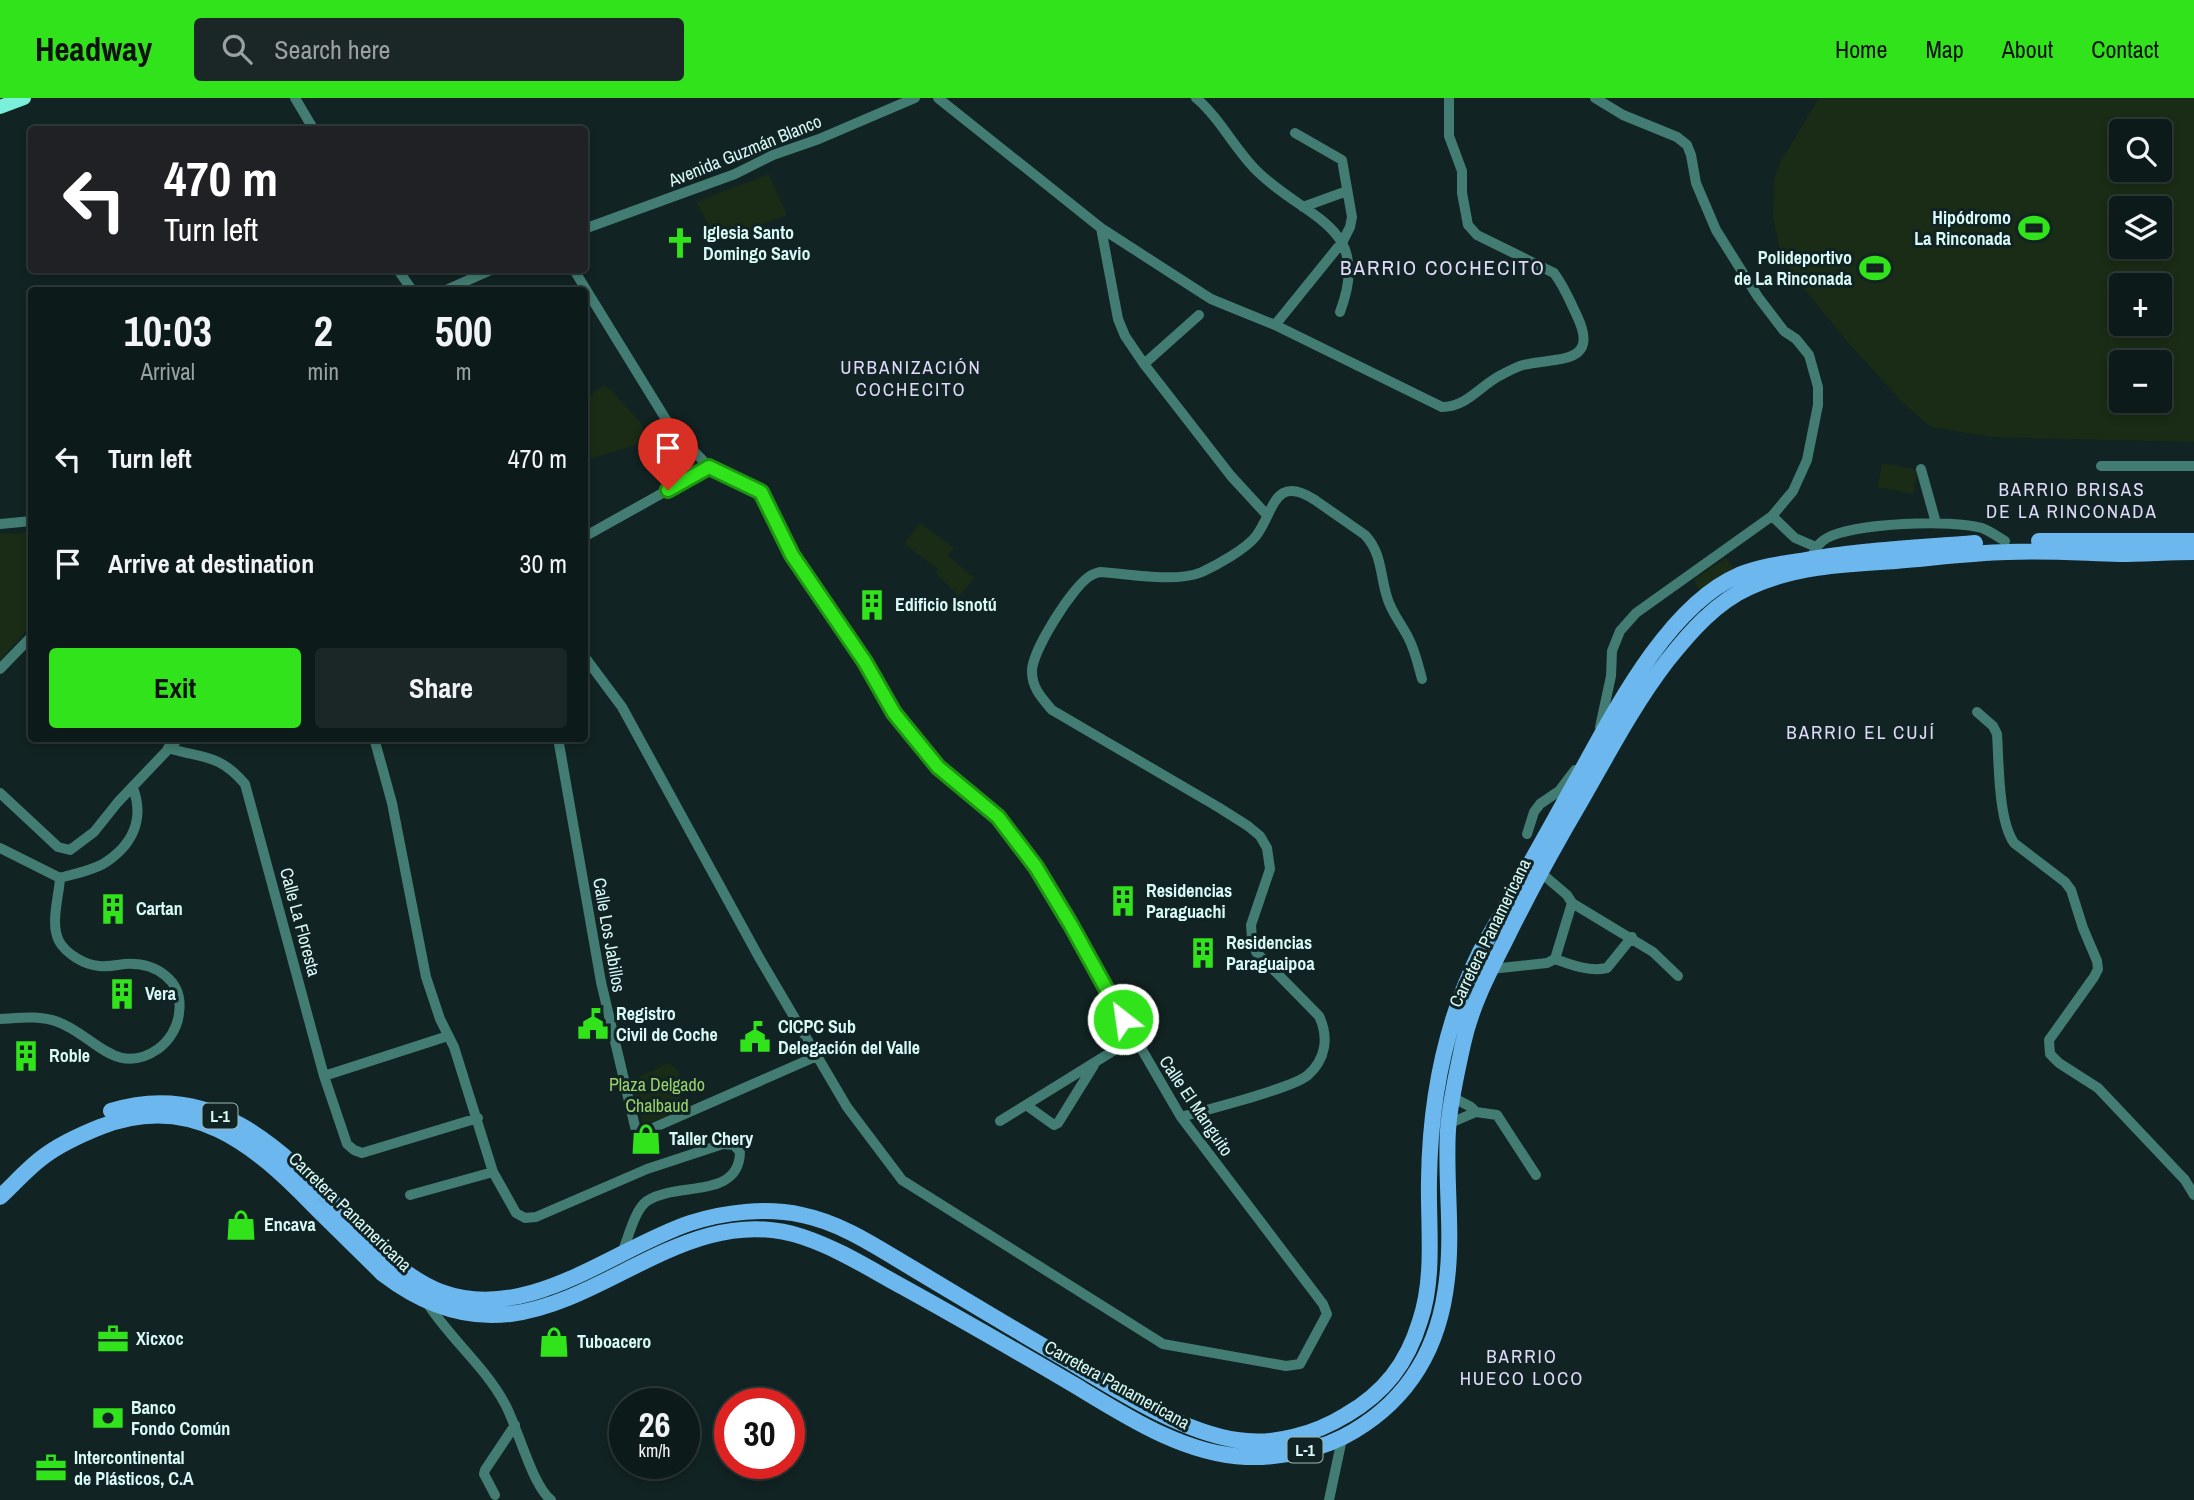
<!DOCTYPE html>
<meta charset="utf-8">
<style>
body{margin:0;font-family:"Archivo Narrow",sans-serif;background:#1b2727;color:#f1f3f6;height:100vh;display:flex;flex-direction:column;font-size:26px;white-space:nowrap}
*{box-sizing:border-box;margin:0}
p{font-size:23px;color:#9aa1a2}
.icon{flex:none;width:38px;height:38px;fill:none;stroke:currentColor;stroke-width:2;stroke-linecap:round;stroke-linejoin:round}
.map{position:relative;flex:1;overflow:hidden}
.drawer{position:absolute;left:28px;top:189px;width:560px;height:455px;display:flex;flex-direction:column;background:#0d1a1a;border-radius:7px;box-shadow:0 4px 10px #0003,0 0 0 2px #2d3839}
.drawer>*{flex:none}
.top-card{position:absolute;left:28px;top:28px;width:560px;height:147px;border-radius:7px;box-shadow:0 4px 10px #0003,0 0 0 2px #2d3839;background:#202124;color:#fff;overflow:hidden}
.fabs{position:absolute;left:2109px;top:21px;display:grid;gap:14px}
.fabs a{display:grid;place-items:center;width:63px;height:63px;border-radius:7px;background:#0d1a1a;box-shadow:0 4px 10px #0003,0 0 0 2px #2d3839;font-size:35px}
.speed{position:absolute;left:609px;top:1290px;display:flex;gap:14px;font-size:35px;font-weight:700;text-align:center}
.speed>*{display:grid;place-content:center;width:91px;height:91px;border-radius:50%;background:#0d1a1a;box-shadow:0 4px 10px #0003,0 0 0 2px #2d3839;line-height:1}
.speed small{font-size:18px;font-weight:400}
.speed .limit{border:10px solid #d22;background:#fff;color:#111}
.pin{position:absolute;display:grid;place-items:center;width:60px;height:60px;color:#fff;margin:-72px -30px;border-radius:50% 50% 50% 0;rotate:-45deg;box-shadow:0 0 7px #0007}
.pin .icon{rotate:45deg}
.me{position:absolute;width:77px;margin:-38px;rotate:330deg;stroke-linejoin:round;filter:drop-shadow(0 0 5px #0008)}
.turn{display:flex;align-items:center;gap:24px;height:147px;padding:0 21px;font-size:32px}
.turn .icon{width:91px;height:91px;stroke-width:2.5}
.turn b{display:block;font-size:49px;line-height:60px}
.eta{display:flex;justify-content:space-evenly;align-items:center;height:119px;text-align:center}
.eta b{font-size:42px;font-weight:700;line-height:49px}
.button{display:flex;gap:14px;margin-top:auto;padding:14px 21px}
.button a{flex:1;height:80px;border-radius:7px;background:#30e31b;color:#111;font-size:28px;font-weight:700;line-height:80px;text-align:center}
.button a+a{background:#1b2727;color:#f1f3f6}
ul{padding:0;list-style:none}
li{display:flex;align-items:center;gap:21px;height:105px;padding:0 21px}
li div{flex:1}
li b{display:block;font-size:26px}
li em{font-style:normal}
header{display:flex;align-items:center;gap:42px;box-sizing:border-box;height:98px;padding:0 35px;background:#30e31b;color:#111}
header strong{font-size:33px}
nav{display:flex;gap:38px;margin-inline-start:auto;font-size:24px}
.search{width:490px;height:63px;background:#1b2727;display:flex;align-items:center;gap:18px;box-sizing:border-box;padding:0 24px;border-radius:7px;color:#9aa1a2;font-size:26px}
.map>svg:first-child{display:block}
.green{fill:#1a2c15;fill-rule:evenodd}
.lines{fill:none;stroke-linecap:round;stroke-linejoin:round}
.minor{stroke:#427c72;stroke-width:10}
.secondary{stroke:#7aefda;stroke-width:14}
.primary{stroke:#6cb7ed;stroke-width:16}
.route-casing{stroke:#1f9412;stroke-width:18}
.route{stroke:#30e31b;stroke-width:12}
.labels{text-anchor:middle;stroke-width:6;stroke-linejoin:round;paint-order:stroke}
.shield{fill:#112322;stroke:#9cbab7;stroke-width:2}
.shield-label{font-size:16px;font-weight:bold;fill:#d8faf7}
.street-label{font-size:18px;fill:#d8faf7;stroke:#112322}
.poi-label{font-size:18px;font-weight:bold;fill:#d8faf7;stroke:#112322;text-anchor:start}
.park-label{font-size:18px;fill:#9ad26c;stroke:#112322}
.neighbourhood-label{font-size:19px;letter-spacing:2px;fill:#dfdafa;stroke:#112322}
.quarter-label{font-size:21px;letter-spacing:2px;fill:#dfdafa;stroke:#112322}
</style>
<header>
<strong>Headway</strong>
<div class="search"><svg class="icon" aria-label="search" viewBox="0 0 24 24"><circle cx="10" cy="10" r="6"/><path d="M15 15l6 6"/></svg>Search here</div>
<nav><a>Home</a><a>Map</a><a>About</a><a>Contact</a></nav>
</header>
<div class="map">
<svg width="2194" height="1402" viewBox="0 0 2194 1402">
<rect width="100%" height="100%" fill="#112322"/>
<path class="green" d="M1819,0H2194V344L1991,339L1931,329L1904,306L1851,248L1791,175L1780,153L1773,120L1774,81L1781,63ZM2121,33H2160V72H2121ZM2121,110H2160V149H2121ZM2121,187H2160V226H2121ZM2121,264H2160V303H2121Z
M769,76L787,117L718,143L696,104Z
M604,288L610,291L642,326L644,337L636,347L589,361L585,360V304L596,292Z
M1882,365L1918,372L1913,396L1878,389Z
M920,425L954,450L948,458L974,480L959,498L935,475L938,471L904,446Z
M31,433V527L0,563V435L16,436Z
M1726,460L1734,471L1700,493L1693,482Z
M669,965L679,973L681,1013L643,1027L630,983Z"/>
<g class="lines">
<path class="minor" d="M295,0L314,32
M938,0L1101,130L1211,201L1275,227L1442,309C1468,309 1481,286 1503,276C1509,273 1516,269 1523,267C1555,259 1601,268 1577,218C1570,203 1564,188 1554,175L1477,137L1468,127L1462,95V73L1449,38V0
M1196,0C1221,21 1235,52 1258,74C1307,122 1373,127 1340,214
M1595,0L1623,17L1677,39L1687,47L1691,57L1696,85L1716,132L1758,199L1784,233L1796,241L1809,257L1818,289V307L1807,362L1793,393L1772,418L1636,515L1620,533L1612,553L1611,578L1600,629
M1303,109L1347,93
M1101,130L1118,221L1125,238L1144,266L1231,378L1266,416
M584,131L735,76L773,57L819,41L915,0
M398,172L412,192
M574,172L670,328L709,369L761,394L792,457L865,564L894,615L938,669L998,719L1036,769L1181,1019L1323,1206L1327,1216L1300,1266L1286,1268L1163,1246L902,1082L847,1009L760,861L622,609L584,558
M446,192L491,172
M1275,227L1343,143L1350,129L1352,119L1342,62L1295,35
M1144,266L1199,217
M2101,368H2194
M1921,371L1936,425
M1772,418L1795,440L1816,449
M0,426L32,423
M584,439L709,369
M1811,461C1815,451 1818,445 1827,440C1854,425 1952,421 1982,430C1990,433 1998,439 2005,443
M0,571L32,538
M1977,614L1993,628L1997,636C1999,664 1998,722 2014,745L2065,784L2071,792L2083,830L2097,863L2098,871L2094,879L2049,942L2050,956L2059,965L2098,990L2185,1082L2194,1097
M374,640L392,705L426,879L440,921L454,949L493,1074L516,1115L525,1120L536,1119L647,1071L723,1046L734,1047L740,1054C739,1102 677,1083 647,1103C634,1112 628,1142 621,1157
M558,640L601,884L637,1037L817,958
M168,650C204,661 218,655 245,686L324,978L347,1046L354,1052L362,1055L478,1020
M0,695L58,749L70,752L94,734L118,704L179,640
M1527,736L1534,714L1540,706L1559,693L1575,672
M0,750L60,780C74,776 90,773 103,766C132,748 145,722 133,690
M1540,774L1567,797L1572,805L1653,854L1678,878
M1555,861C1572,867 1589,874 1607,870L1632,839
M1491,871L1547,865L1555,861L1572,805
M0,921C19,920 39,917 58,924C94,937 116,980 158,951C169,943 178,929 179,915C184,882 155,864 125,866C117,867 108,869 99,868C85,867 66,856 59,843C50,825 59,799 60,780
M324,978L448,938
M1452,999L1471,1009L1476,1014
M1026,1007L1054,1027L1058,1025L1094,967
M1181,1019C1205,1012 1294,990 1308,977C1326,961 1329,939 1319,918L1256,854L1252,841L1251,827L1270,771L1267,750L1260,738L1248,728L1218,709L1052,612C1042,600 1032,590 1032,574C1031,554 1073,488 1090,478C1093,476 1097,475 1100,474C1129,476 1176,485 1202,474C1217,467 1246,451 1256,438C1274,415 1273,375 1315,402L1365,437C1382,455 1380,477 1387,499C1391,514 1401,525 1408,539C1415,552 1418,567 1422,581
M1000,1023L1134,940
M1448,1026L1476,1014L1497,1017L1536,1077
M410,1097L493,1074
M426,1203C449,1240 484,1267 505,1306C518,1330 532,1387 551,1402
M495,1397L484,1376L485,1372L515,1327
M1329,1402L1342,1341"/>
<path class="secondary" d="M0,9L24,0"/>
<path class="primary" d="M2039,443H2194
M111,1013C224,978 294,1066 366,1138C389,1161 410,1182 441,1194C528,1226 613,1151 690,1125C724,1114 767,1109 802,1117C842,1125 878,1150 912,1170C964,1201 1015,1232 1067,1262C1117,1292 1179,1333 1237,1342C1274,1348 1315,1336 1346,1317C1384,1295 1407,1266 1420,1223C1435,1179 1428,1128 1429,1082C1430,1002 1445,925 1480,854C1509,803 1538,752 1566,701C1606,631 1662,510 1739,477C1759,469 1779,466 1800,463C1858,452 1916,450 1975,445
M0,1099C14,1086 28,1070 43,1059C60,1046 80,1037 100,1029C191,993 254,1046 314,1108C337,1131 360,1153 383,1176C549,1304 651,1088 803,1139C839,1151 870,1171 903,1189C961,1221 1018,1254 1076,1288C1127,1319 1184,1356 1246,1359C1282,1360 1323,1352 1354,1333C1411,1299 1440,1247 1447,1181C1453,1132 1445,1081 1448,1032C1450,1003 1457,974 1463,946C1471,909 1488,876 1505,843C1529,794 1555,747 1582,701C1609,654 1634,606 1667,563C1690,534 1716,504 1750,489C1795,468 1847,466 1896,463C1933,460 1970,455 2007,454C2045,452 2082,455 2119,456C2144,456 2169,454 2194,454"/>
</g>
<g class="lines">
<defs>
<path id="route" d="M668,392L709,369L761,394L792,457L865,564L894,615L938,669L998,719L1036,769L1071,827L1123,921"/>
</defs>
<use href="#route" class="route-casing"/>
<use href="#route" class="route"/>
</g>
<defs>
<symbol id="stadium-bare" viewBox="-9 -9 18 18"><path d="M0-5a6.5 5 0 1 0 0 10a6.5 5 0 1 0 0-10ZM-3.5-1.8h7v3.6h-7Z" fill="#30e31b" stroke="#112322" stroke-width="2.5" paint-order="stroke"/></symbol>
<symbol id="church-bare" viewBox="-9 -9 18 18"><path d="M-1.2-6h2.4v3.5h3.3v2.4h-3.3V6h-2.4V-.1h-3.3v-2.4h3.3Z" fill="#30e31b" stroke="#112322" stroke-width="2.5" paint-order="stroke"/></symbol>
<symbol id="building-bare" viewBox="-9 -9 18 18"><path d="M-4-6H4V6H1V3H-1V6H-4ZM-2.5-4.3h1.7v1.8h-1.7ZM.8-4.3h1.7v1.8H.8ZM-2.5-1h1.7V.8h-1.7ZM.8-1h1.7V.8H.8Z" fill="#30e31b" stroke="#112322" stroke-width="2.5" paint-order="stroke"/></symbol>
<symbol id="civic-bare" viewBox="-9 -9 18 18"><path d="M-.6-6.5H3V-4.5H.6V-3L4-1V1h2V6H-6V1h2V-1L-.6-3ZM-1.2 2.5V6h2.4V2.5Z" fill="#30e31b" stroke="#112322" stroke-width="2.5" paint-order="stroke"/></symbol>
<symbol id="shop-bare" viewBox="-9 -9 18 18"><path d="M-5-2.5h2.3a2.7 3.5 0 0 1 5.4 0H5L5.5 6h-11ZM-1.5-2.5h3a1.5 2.3 0 0 0-3 0Z" fill="#30e31b" stroke="#112322" stroke-width="2.5" paint-order="stroke"/></symbol>
<symbol id="office-bare" viewBox="-9 -9 18 18"><path d="M-6-3h4V-5.5h4V-3h4V5H-6ZM-1-4.5V-3h2v-1.5ZM-6 0V1H6V0Z" fill="#30e31b" stroke="#112322" stroke-width="2.5" paint-order="stroke"/></symbol>
<symbol id="bank-bare" viewBox="-9 -9 18 18"><path d="M-6-4H6V4H-6ZM0-2.3a2.3 2.3 0 1 0 0 4.6a2.3 2.3 0 1 0 0-4.6Z" fill="#30e31b" stroke="#112322" stroke-width="2.5" paint-order="stroke"/></symbol>
</defs>
<g fill-rule="evenodd">
<use href="#stadium-bare" x="2012" y="108" width="44" height="44"/>
<use href="#church-bare" x="658" y="123" width="44" height="44"/>
<use href="#stadium-bare" x="1853" y="148" width="44" height="44"/>
<use href="#building-bare" x="850" y="485" width="44" height="44"/>
<use href="#building-bare" x="1101" y="781" width="44" height="44"/>
<use href="#building-bare" x="91" y="789" width="44" height="44"/>
<use href="#building-bare" x="1181" y="833" width="44" height="44"/>
<use href="#building-bare" x="100" y="874" width="44" height="44"/>
<use href="#civic-bare" x="571" y="904" width="44" height="44"/>
<use href="#civic-bare" x="733" y="917" width="44" height="44"/>
<use href="#building-bare" x="4" y="936" width="44" height="44"/>
<use href="#shop-bare" x="624" y="1019" width="44" height="44"/>
<use href="#shop-bare" x="219" y="1105" width="44" height="44"/>
<use href="#office-bare" x="91" y="1219" width="44" height="44"/>
<use href="#shop-bare" x="532" y="1222" width="44" height="44"/>
<use href="#bank-bare" x="86" y="1298" width="44" height="44"/>
<use href="#office-bare" x="29" y="1348" width="44" height="44"/>
</g>
<g class="labels">
<g class="shield">
<rect x="202.5" y="1005.5" width="35" height="25" rx="5"/>
<rect x="1287.5" y="1339.5" width="35" height="25" rx="5"/>
</g>
<g class="shield-label">
<text x="220" y="1024">L-1</text>
<text x="1305" y="1358">L-1</text>
</g>
<g class="street-label">
<text transform="translate(745 53) rotate(-22)" y="6">Avenida Guzmán Blanco</text>
<text transform="translate(300 824) rotate(75)" y="6">Calle La Floresta</text>
<text transform="translate(1490 835) rotate(-64)" y="6">Carretera Panamericana</text>
<text transform="translate(609 837) rotate(80)" y="6">Calle Los Jabillos</text>
<text transform="translate(1196 1008) rotate(56)" y="6">Calle El Manguito</text>
<text transform="translate(350 1114) rotate(44)" y="6">Carretera Panamericana</text>
<text transform="translate(1117 1287) rotate(29)" y="6">Carretera Panamericana</text>
</g>
<g class="poi-label">
<text x="2011" y="126" text-anchor="end">Hipódromo<tspan x="2011" dy="21">La Rinconada</tspan></text>
<text x="703" y="141">Iglesia Santo<tspan x="703" dy="21">Domingo Savio</tspan></text>
<text x="1852" y="166" text-anchor="end">Polideportivo<tspan x="1852" dy="21">de La Rinconada</tspan></text>
<text x="895" y="513">Edificio Isnotú</text>
<text x="1146" y="799">Residencias<tspan x="1146" dy="21">Paraguachi</tspan></text>
<text x="136" y="817">Cartan</text>
<text x="1226" y="851">Residencias<tspan x="1226" dy="21">Paraguaipoa</tspan></text>
<text x="145" y="902">Vera</text>
<text x="616" y="922">Registro<tspan x="616" dy="21">Civil de Coche</tspan></text>
<text x="778" y="935">CICPC Sub<tspan x="778" dy="21">Delegación del Valle</tspan></text>
<text x="49" y="964">Roble</text>
<text x="669" y="1047">Taller Chery</text>
<text x="264" y="1133">Encava</text>
<text x="136" y="1247">Xicxoc</text>
<text x="577" y="1250">Tuboacero</text>
<text x="131" y="1316">Banco<tspan x="131" dy="21">Fondo Común</tspan></text>
<text x="74" y="1366">Intercontinental<tspan x="74" dy="21">de Plásticos, C.A</tspan></text>
</g>
<g class="park-label">
<text x="657" y="993">Plaza Delgado<tspan x="657" dy="21">Chalbaud</tspan></text>
</g>
<g class="neighbourhood-label">
<text x="911" y="276">URBANIZACIÓN<tspan x="911" dy="22">COCHECITO</tspan></text>
<text x="2072" y="398">BARRIO BRISAS<tspan x="2072" dy="22">DE LA RINCONADA</tspan></text>
<text x="1861" y="641">BARRIO EL CUJÍ</text>
<text x="1522" y="1265">BARRIO<tspan x="1522" dy="22">HUECO LOCO</tspan></text>
</g>
<g class="quarter-label">
<text x="1443" y="177">BARRIO COCHECITO</text>
</g>
</g>
</svg>
<div class="fabs">
<a><svg class="icon" aria-label="search" viewBox="0 0 24 24"><circle cx="10" cy="10" r="6"/><path d="M15 15l6 6"/></svg></a>
<a><svg class="icon" aria-label="layers" viewBox="0 0 24 24"><path d="M12 4l9 5-9 5-9-5zM3 14l9 5 9-5"/></svg></a>
<a>+</a>
<a>−</a>
</div>
<div class="speed"><div>26<small>km/h</small></div><div class="limit">30</div></div>
<div class="pin" style="left:668px;top:392px;background:#d93025"><svg class="icon" aria-label="arrive" viewBox="0 0 24 24"><path d="M6 21V4h12l-3 4 3 4H6"/></svg></div>
<svg class="me" style="left:1123px;top:921px" viewBox="-20 -20 40 40"><circle r="17" fill="#30e31b" stroke="#fff" stroke-width="3"/><path d="M0-11L8 9 0 5-8 9z" fill="#fff"/></svg>
<div class="top-card">
<div class="turn"><svg class="icon" aria-label="left" viewBox="0 0 24 24"><path d="M17 20v-9H6M10 6l-5 5 5 5"/></svg><div><b>470 m</b>Turn left</div></div>
</div>
<section class="drawer">
<div class="eta">
<div><b>10:03</b><p>Arrival</p></div>
<div><b>2</b><p>min</p></div>
<div><b>500</b><p>m</p></div>
</div>
<ul>
<li><svg class="icon" aria-label="left" viewBox="0 0 24 24"><path d="M17 20v-9H6M10 6l-5 5 5 5"/></svg><div><b>Turn left</b></div><em>470 m</em></li>
<li><svg class="icon" aria-label="arrive" viewBox="0 0 24 24"><path d="M6 21V4h12l-3 4 3 4H6"/></svg><div><b>Arrive at destination</b></div><em>30 m</em></li>
</ul>
<div class="button"><a>Exit</a><a>Share</a></div>
</section>
</div>
